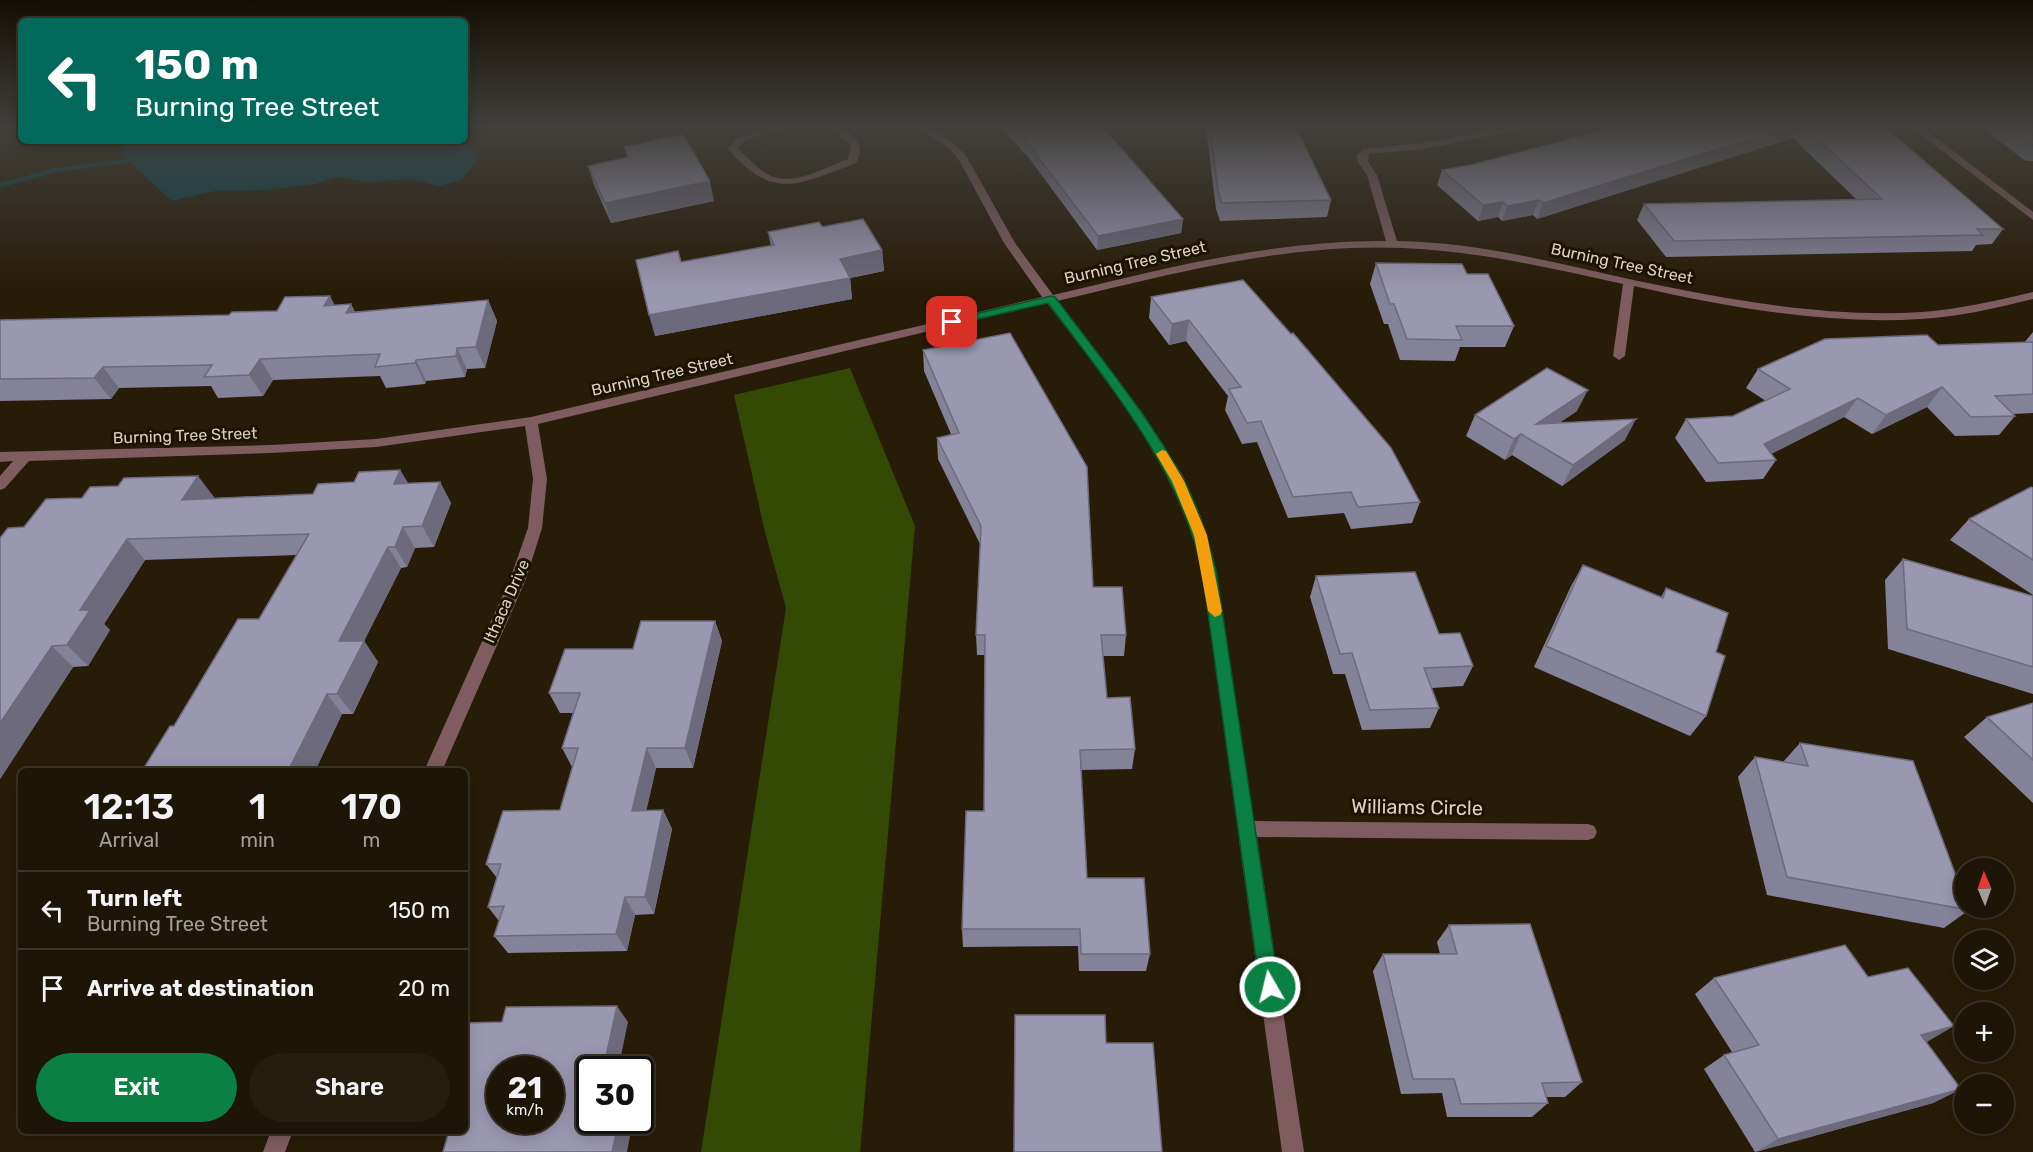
<!DOCTYPE html>
<meta charset="utf-8">
<style>
body{margin:0;font-family:Rubik,sans-serif;background:#251e0f;color:#f1f3f6;height:100vh;display:flex;flex-direction:column;font-size:22px;white-space:nowrap}
*{box-sizing:border-box;margin:0}
p{font-size:20px;color:#a09f9a}
.icon{flex:none;width:33px;height:33px;fill:none;stroke:currentColor;stroke-width:2;stroke-linecap:round;stroke-linejoin:round}
.map{position:relative;flex:1;overflow:hidden}
.drawer{position:absolute;left:18px;top:768px;width:450px;height:366px;display:flex;flex-direction:column;background:#1d1505;border-radius:9px;box-shadow:0 3px 15px #0003,0 0 0 2px #3b3427}
.drawer>*{flex:none}
.top-card{position:absolute;left:18px;top:18px;width:450px;height:126px;border-radius:9px;box-shadow:0 3px 15px #0003,0 0 0 2px #3b3427;background:#00695c;color:#fff;overflow:hidden}
.needle{width:39px;rotate:358deg}
.fabs{position:absolute;left:1954px;top:858px;display:grid;gap:12px}
.fabs a{display:grid;place-items:center;width:60px;height:60px;border-radius:50%;background:#1d1505;box-shadow:0 3px 15px #0003,0 0 0 2px #3b3427;font-size:30px}
.speed{position:absolute;left:486px;top:1056px;display:flex;gap:12px;font-size:30px;font-weight:700;text-align:center}
.speed>*{display:grid;place-content:center;width:78px;height:78px;border-radius:50%;background:#1d1505;box-shadow:0 3px 15px #0003,0 0 0 2px #3b3427;line-height:1}
.speed small{font-size:15px;font-weight:400}
.speed .limit{border:3px solid #111;border-radius:9px;background:#fff;color:#111}
.pin{position:absolute;display:grid;place-items:center;width:51px;height:51px;color:#fff;margin:-26px;border-radius:12px;box-shadow:0 3px 9px #0006}
.me{position:absolute;width:66px;margin:-33px;rotate:352deg;stroke-linejoin:round;filter:drop-shadow(0 0 4px #0008)}
.turn{display:flex;align-items:center;gap:21px;height:126px;padding:0 18px;font-size:27px}
.turn .icon{width:78px;height:78px;stroke-width:2.5}
.turn b{display:block;font-size:42px;line-height:51px}
.eta{display:flex;justify-content:space-evenly;align-items:center;height:102px;text-align:center}
.eta b{font-size:36px;font-weight:600;line-height:42px}
.button{display:flex;gap:12px;margin-top:auto;padding:12px 18px}
.button a{flex:1;height:69px;border-radius:36px;background:#0b8043;color:#fff;font-size:24px;font-weight:600;line-height:69px;text-align:center}
.button a+a{background:#251e0f;color:#f1f3f6}
ul{padding:0;list-style:none}
li{display:flex;align-items:center;gap:18px;height:78px;padding:0 18px;border-top:2px solid #3b3427}
li div{flex:1}
li b{display:block;font-size:22px}
li em{font-style:normal}
.map>svg:first-child{display:block}
.green{fill:#334904}
.water{fill:#044350}
.lines{fill:none;stroke-linecap:round;stroke-linejoin:round}
.stream{fill:#044350;fill-rule:evenodd}
.minor{fill:#7e5c60;fill-rule:evenodd}
.wall{fill:#848298}
.shaded-wall{fill:#6c6a7c}
.building{fill:#9a97b1;stroke:#6c6a7c;stroke-width:1.5;fill-rule:evenodd}
.route{fill:#0b8043;stroke:#07532c;stroke-width:1.5}
.slow{fill:#f59e0b}
.labels{text-anchor:middle;stroke-width:6;stroke-linejoin:round;paint-order:stroke}
.street-label{font-size:16px;fill:#d9d2c5;stroke:#1d1301}
.near-street-label{font-size:20px;fill:#d9d2c5;stroke:#1d1301}
</style>
<div class="map">
<svg width="2033" height="1152" viewBox="0 0 2033 1152">
<rect width="100%" height="100%" fill="#271c07"/>
<path class="green" d="M850,368L915,526L860,1152H701L786,608L765,532L734,395Z"/>
<path class="water" d="M129,141H464L475,151L478,160L461,180L439,186L412,179L366,182L336,177L314,184L265,190L214,191L172,201L121,154Z"/>
<g class="lines">
<path class="stream" d="M143,157L147,159L146,161L55,172L0,188V183L54,168Z"/>
<path class="minor" d="M769,128H783L743,142L738,149C749,158 758,170 771,176C794,186 827,167 848,159L851,146L832,128C852,128 867,145 856,163C799,184 774,202 728,149L737,138Z
M917,128C937,127 954,142 967,157L1015,243L1053,295C1163,269 1272,240 1386,241L1367,175L1358,162L1357,155L1363,149L1423,143L1501,128H1520L1515,131L1423,149L1369,154L1368,162L1377,175L1397,241C1479,242 1560,264 1638,281C1730,300 1827,318 1922,312C1959,309 1996,301 2033,292V299C1996,308 1958,317 1920,319C1825,325 1727,307 1634,286L1625,356L1619,360L1613,356L1623,284C1550,268 1478,251 1403,248C1285,243 1171,274 1057,301L1142,412L1183,476L1201,517L1216,570L1254,821L1588,824L1594,826L1597,832L1594,838L1588,840L1257,837L1304,1152H1282L1202,570C1197,549 1192,528 1184,509C1151,432 1097,368 1047,303L538,424L547,479L542,528L526,579L442,771H424L510,579L528,528L533,479L525,426L376,447L271,453L29,461L5,488L0,490V476L13,461L0,462V452L271,445L376,439L531,417L1042,297L1004,243L959,160L950,149Z
M1912,128H1923L2033,212V220Z
M271,1131H293L285,1152H263Z"/>
</g>
<path class="wall" d="M1001,128H1101L1183,219L1181,233L1097,250L1029,158Z
M1206,128H1296L1331,200L1327,217L1220,221L1216,209Z
M1608,128H1886L2003,229L1992,244L1976,245L1972,251L1666,257L1637,220L1644,204L1857,200L1793,138L1537,219L1533,215L1502,221L1498,217L1478,221L1437,185L1442,170L1470,165L1608,129Z
M1982,128H2033V161H2026Z
M624,147L714,201L611,223L594,185L588,166L627,157Z
M822,227L882,250L884,271L850,278L852,299L655,336L681,262L771,246L768,232Z
M1376,263L1467,274L1514,326L1505,347H1460L1455,361L1400,360L1388,324H1384L1370,284Z
M1243,280L1420,502L1412,523L1351,529L1344,513L1288,518L1257,442L1242,444L1225,410L1228,396L1186,341L1169,345L1149,318L1151,297Z
M488,300L497,321L485,368L467,369L465,377L426,381L425,384L386,388L380,376L273,380L263,396L218,398L211,386L119,388L111,399L0,401V320L229,315L335,305L355,312Z
M2033,332V413L2013,414L2015,416L1999,435L1955,436L1927,407L1872,434L1844,417L1771,454L1776,460L1763,479L1706,482L1675,438L1686,419L1733,416L1766,401L1746,388L1758,369L1938,345L2024,343Z
M923,350L1093,587L1126,635L1124,656H1103L1107,698L1135,749L1132,769L1081,770L1087,878L1150,954L1146,971H1079L1078,946L963,947L962,929L984,811L985,655H977L976,635L980,544L938,459L937,438L951,434L924,371Z
M1577,411L1559,423L1625,440L1562,486L1512,455L1505,460L1466,436L1475,415Z
M400,470L408,483L440,482L451,503L434,547L415,548L407,567L401,568L364,641L378,662L353,714H342L315,771H142L174,726L259,619L297,555L145,560L104,624L110,630L88,666L73,667L0,779V538L82,498L214,497L213,498L313,494Z
M2033,488V595L1950,540L1969,519Z
M1903,559L2033,596V694L1888,649L1885,580Z
M1583,565L1661,597L1666,588L1716,652L1706,716L1690,736L1534,667L1571,586Z
M1316,576L1439,634L1473,666L1463,686L1432,688L1439,708L1430,728L1362,730L1345,674H1333L1310,597Z
M715,621L722,641L693,768H656L646,811L663,810L672,829L654,914L635,915L627,951L508,953L494,936L499,921L488,907L497,878L486,864L560,810L572,767L562,748L573,713H560L549,693L633,649Z
M2033,703V803L1964,737L1987,717Z
M1800,743L1969,910L1944,928L1767,895L1738,777L1755,757L1783,762Z
M1449,925L1582,1082L1565,1097H1546L1548,1103L1532,1117H1447L1442,1093L1401,1094L1373,971L1383,954H1440L1437,942Z
M1868,977L1927,1042H1926L1961,1089L1933,1103L1755,1152L1704,1069L1724,1055L1732,1052L1695,994L1714,978Z"/>
<path class="shaded-wall" d="M1786,128H1798L1793,138L1537,219L1543,203Z
M710,181L714,201L611,223L605,203Z
M1539,200L1533,215L1502,221L1507,206Z
M1503,202L1498,217L1478,221L1483,205Z
M1183,219L1181,233L1097,250L1098,236Z
M882,250L884,271L850,278L852,299L655,336L649,315L840,259Z
M330,296L341,317L324,306Z
M488,300L497,321L485,368L476,347Z
M351,304L362,325L346,313Z
M1189,320L1186,341L1169,345L1172,324Z
M457,348L467,369L465,377L456,356Z
M260,359L273,380L263,396L249,375Z
M416,360L426,381L425,384L415,363Z
M103,367L119,388L111,399L94,378Z
M1942,387L1927,407L1872,434L1886,415Z
M1588,390L1577,411L1533,441L1536,424Z
M1858,398L1844,417L1757,461L1764,444Z
M1636,419L1625,440L1562,486L1573,465Z
M1521,434L1512,455L1505,460L1514,439Z
M400,470L412,491L394,484Z
M198,476L214,497L199,521L182,500Z
M440,482L451,503L434,547L422,526Z
M403,527L415,548L407,567L395,547Z
M127,539L145,560L104,624L110,630L88,666L67,645L80,610Z
M388,547L401,568L364,641L378,662L353,714L337,694L339,641Z
M715,621L722,641L693,768L685,748Z
M52,646L73,667L0,779V723Z
M327,694L342,714L315,771H288Z
M647,748L656,768L642,830L632,811Z
M663,810L672,829L654,914L645,897Z
M625,897L635,915L627,951L616,934Z
M617,1006L628,1022L618,1070H603Z
M1954,1026L1927,1042L1895,1051L1921,1035Z
M1961,1089L1933,1103L1756,1152L1778,1139Z
M619,1120H633L627,1152H612Z"/>
<path class="building" d="M1013,128H1101L1114,140L1183,219L1098,236L1029,145Z
M1210,128H1296L1331,200L1222,203L1218,191Z
M1612,128H1786L1543,203L1539,200L1507,206L1503,202L1483,205L1442,170L1470,165Z
M1806,128H1886L2003,229H1977L1983,235L1674,241L1644,204L1882,199Z
M2009,128H2033V146Z
M683,134L710,181L605,203L588,166L629,157L624,147Z
M863,219L882,250L840,259L850,278L649,315L636,260L678,251L681,262L774,245L768,232L819,222L822,227Z
M1376,263L1462,264L1467,274H1488L1514,326H1456L1462,340L1407,339L1394,304H1390Z
M1243,280L1291,334L1293,333L1391,448L1420,502L1358,507L1351,492L1293,497L1261,421L1247,423L1229,389L1241,387L1189,320L1172,324L1151,297Z
M330,296L324,306L351,304L346,313L488,300L476,347L457,348L456,356L416,360L415,363L375,367L380,354L260,359L249,375L204,377L212,365L103,367L94,378L0,379V320L229,315L232,312L277,311L285,297Z
M1010,333L1087,467L1093,587H1122L1126,635H1101L1107,698L1130,697L1135,749L1080,750L1087,878H1144L1150,954H1081L1080,929H962L966,811H984L985,635H976L981,526L937,438L959,433L923,350Z
M1927,335L1938,345L2033,342V394L1995,396L2015,416L1971,417L1942,387L1886,415L1858,398L1764,444L1776,460L1718,463L1686,419L1733,416L1790,389L1758,369L1825,339Z
M1547,368L1588,390L1536,424L1636,419L1573,465L1521,434L1514,439L1475,415Z
M400,470L394,484L440,482L422,526L403,527L395,547H388L339,641H364L337,694H327L288,771H142L170,726H174L238,619H259L309,534L127,539L80,610H90L67,645L52,646L0,723V538L8,528L24,527L46,499L82,498L90,487L118,486L124,478L198,476L182,500L313,494L318,484L354,482L359,472Z
M2031,487L2033,488V560L1969,519Z
M1903,559L2033,596V667L1907,629Z
M1583,565L1663,598L1666,588L1728,613L1716,652L1725,656L1706,716L1546,646Z
M1415,572L1439,634L1460,633L1473,666L1424,668L1439,708L1370,710L1352,653L1340,654L1316,576Z
M641,621H715L685,748H647L632,811L663,810L645,897H625L616,934L494,936L504,906L488,907L501,864H486L503,811L560,810L578,748H562L580,693H549L565,649H633Z
M2033,703V760L1987,717Z
M1800,743L1913,761L1965,900V908H1968L1969,910L1787,877L1755,757L1808,766Z
M1530,924L1582,1082L1542,1083L1548,1103L1461,1104L1454,1079H1413L1383,954H1457L1449,925Z
M1845,945L1868,977L1908,968L1954,1026L1921,1035L1961,1089L1778,1139L1724,1055L1759,1045L1714,978Z
M617,1006L603,1070H590V1120H619L612,1152H443L449,1131H465V1023L502,1022L506,1007ZM500,1070H550V1120H500Z
M1015,1015H1105L1106,1043H1153L1162,1152H1014Z"/>
<linearGradient id="sky" x2="0" y2="1"><stop stop-color="#150f04"/><stop offset="0.44" stop-color="#41403c"/><stop offset="1" stop-color="#41403c" stop-opacity="0"/></linearGradient>
<rect width="2033" height="289" fill="url(#sky)"/>
<path class="route" d="M1051,296L1055,297C1099,356 1148,415 1184,480C1199,508 1208,539 1216,570L1279,987L1276,994L1270,996L1263,994L1260,987L1202,570C1178,466 1111,387 1048,303L952,325L947,322L949,320Z"/>
<path class="slow" d="M1162,450L1166,451L1184,481L1207,535L1222,611L1220,615L1215,617L1208,611L1194,535L1172,481L1156,454Z"/>
<g class="labels">
<g class="street-label">
<text transform="translate(1135 262) rotate(-13)" y="6">Burning Tree Street</text>
<text transform="translate(1622 263) rotate(12)" y="6">Burning Tree Street</text>
<text transform="translate(662 374) rotate(-13)" y="6">Burning Tree Street</text>
<text transform="translate(185 435) rotate(-2)" y="6">Burning Tree Street</text>
<text transform="translate(506 601) rotate(-66)" y="6">Ithaca Drive</text>
</g>
<g class="near-street-label">
<text transform="translate(1417 807) rotate(1)" y="7">Williams Circle</text>
</g>
</g>
</svg>
<div class="fabs">
<a><svg class="needle" viewBox="-14 -14 28 28"><path d="M0-13l5 13h-10z" fill="#e53935"/><path d="M0 13l5-13h-10z" fill="#a09f9a"/></svg></a>
<a><svg class="icon" aria-label="layers" viewBox="0 0 24 24"><path d="M12 4l9 5-9 5-9-5zM3 14l9 5 9-5"/></svg></a>
<a>+</a>
<a>−</a>
</div>
<div class="speed"><div>21<small>km/h</small></div><div class="limit">30</div></div>
<div class="pin" style="left:952px;top:322px;background:#d93025"><svg class="icon" aria-label="arrive" viewBox="0 0 24 24"><path d="M6 21V4h12l-3 4 3 4H6"/></svg></div>
<svg class="me" style="left:1270px;top:987px" viewBox="-20 -20 40 40"><circle r="17" fill="#0b8043" stroke="#fff" stroke-width="3"/><path d="M0-11L8 9 0 5-8 9z" fill="#fff"/></svg>
<div class="top-card">
<div class="turn"><svg class="icon" aria-label="left" viewBox="0 0 24 24"><path d="M17 20v-9H6M10 6l-5 5 5 5"/></svg><div><b>150 m</b>Burning Tree Street</div></div>
</div>
<section class="drawer">
<div class="eta">
<div><b>12:13</b><p>Arrival</p></div>
<div><b>1</b><p>min</p></div>
<div><b>170</b><p>m</p></div>
</div>
<ul>
<li><svg class="icon" aria-label="left" viewBox="0 0 24 24"><path d="M17 20v-9H6M10 6l-5 5 5 5"/></svg><div><b>Turn left</b><p>Burning Tree Street</p></div><em>150 m</em></li>
<li><svg class="icon" aria-label="arrive" viewBox="0 0 24 24"><path d="M6 21V4h12l-3 4 3 4H6"/></svg><div><b>Arrive at destination</b></div><em>20 m</em></li>
</ul>
<div class="button"><a>Exit</a><a>Share</a></div>
</section>
</div>
